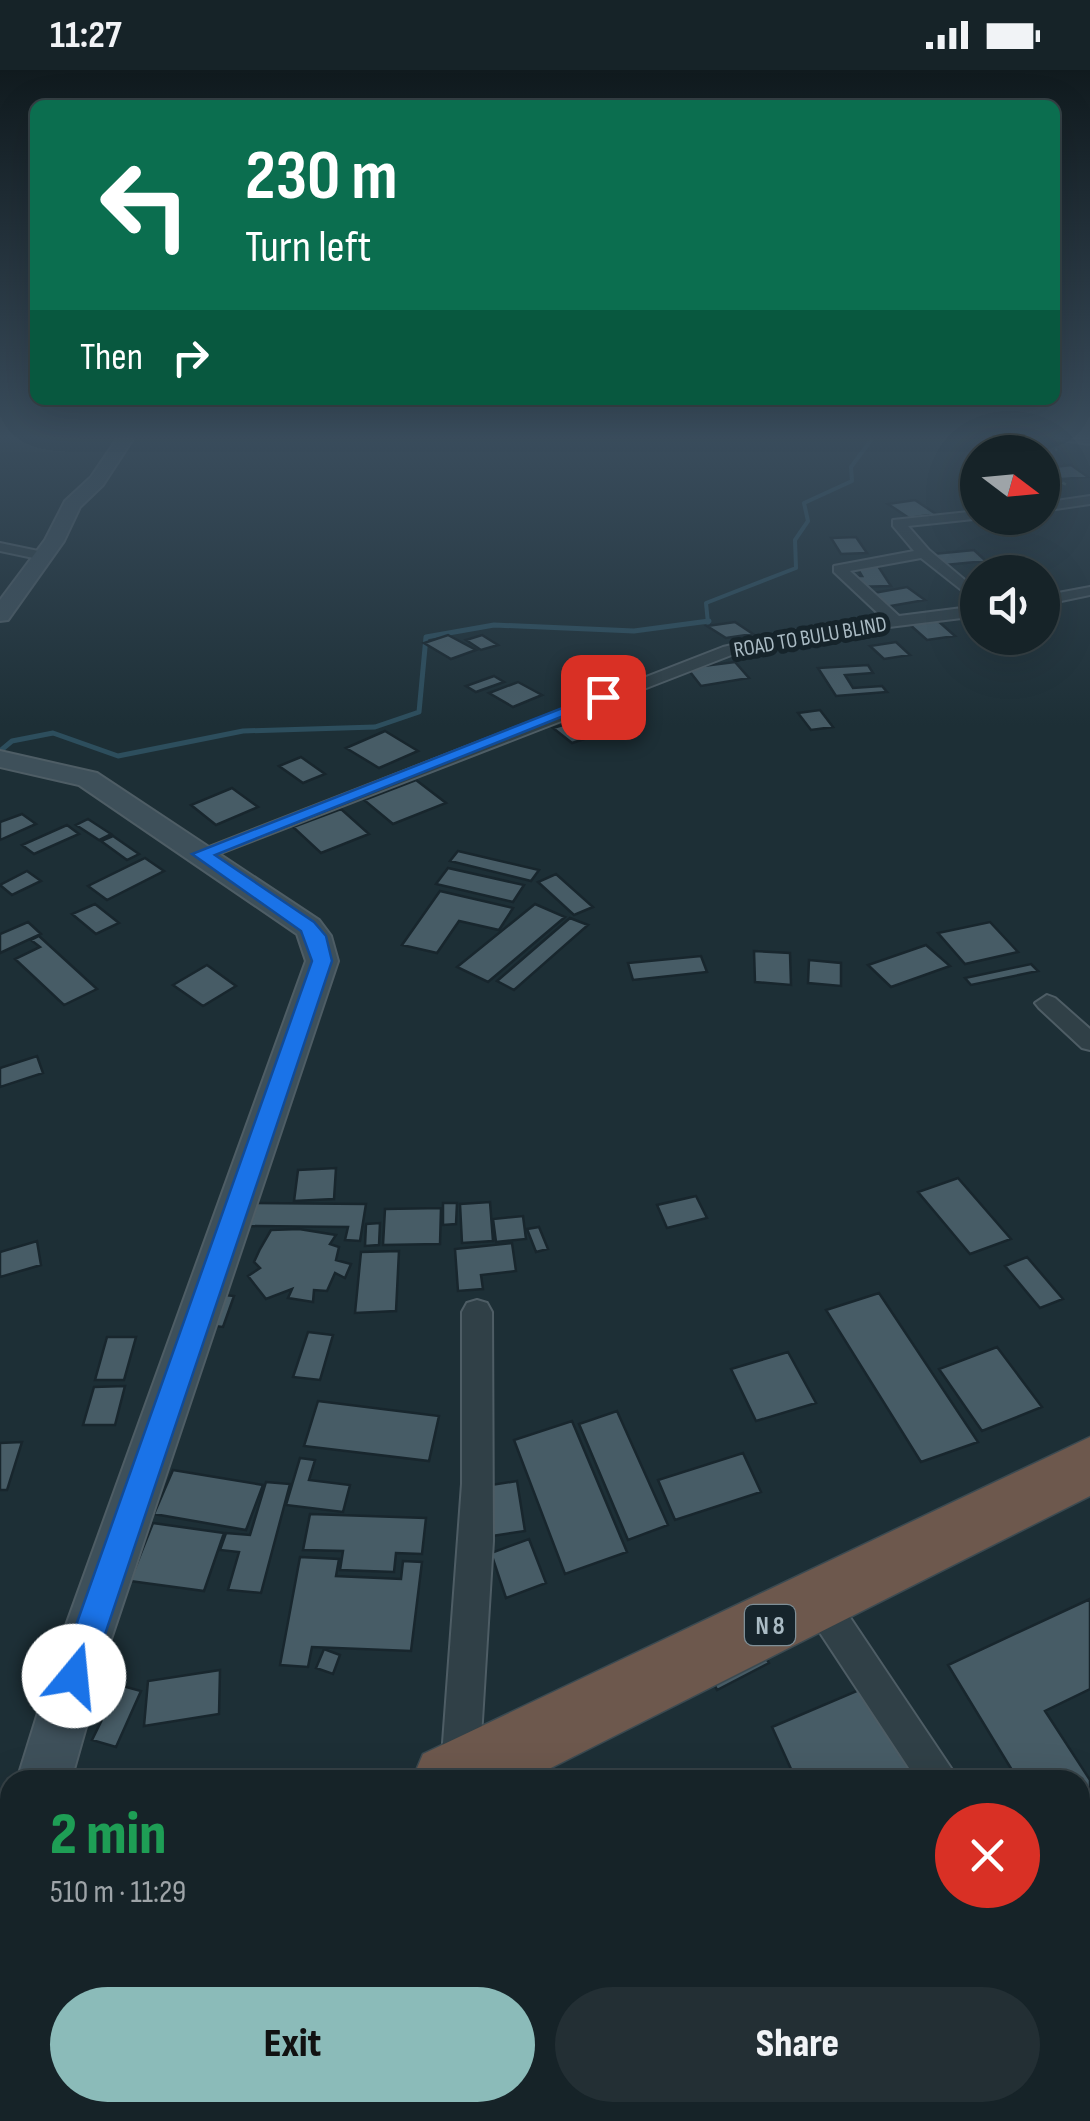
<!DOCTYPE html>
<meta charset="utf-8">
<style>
body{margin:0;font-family:"Sofia Sans Condensed",sans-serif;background:#232f34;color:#f1f3f6;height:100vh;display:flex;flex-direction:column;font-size:38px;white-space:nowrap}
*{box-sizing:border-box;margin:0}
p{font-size:32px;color:#9ea4a8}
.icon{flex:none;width:55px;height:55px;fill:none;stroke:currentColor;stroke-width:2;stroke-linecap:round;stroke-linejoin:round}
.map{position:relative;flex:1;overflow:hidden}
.details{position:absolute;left:0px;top:1700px;width:1090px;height:352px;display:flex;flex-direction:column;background:#162328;border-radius:30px 30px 0 0;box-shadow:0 10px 40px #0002,0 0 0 2px #354045}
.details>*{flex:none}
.top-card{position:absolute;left:30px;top:30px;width:1030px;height:305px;border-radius:15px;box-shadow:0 10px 40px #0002,0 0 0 2px #354045;background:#0b6e4f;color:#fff;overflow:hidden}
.needle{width:65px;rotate:106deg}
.fabs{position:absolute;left:960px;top:365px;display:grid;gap:20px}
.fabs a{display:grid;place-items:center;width:100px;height:100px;border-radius:50%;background:#162328;box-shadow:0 10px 40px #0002,0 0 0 2px #354045;font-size:50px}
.pin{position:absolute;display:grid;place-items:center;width:85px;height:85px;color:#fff;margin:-42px;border-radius:20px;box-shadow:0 5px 15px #0006}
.me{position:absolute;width:110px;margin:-55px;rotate:17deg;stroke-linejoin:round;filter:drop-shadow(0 0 8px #0008)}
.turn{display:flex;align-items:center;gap:35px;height:210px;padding:0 50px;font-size:45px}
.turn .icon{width:130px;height:130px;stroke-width:2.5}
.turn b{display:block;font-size:70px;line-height:85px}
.then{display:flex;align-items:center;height:95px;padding:0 50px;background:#0003;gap:20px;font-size:38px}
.round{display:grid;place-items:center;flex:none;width:105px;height:105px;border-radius:52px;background:#232f34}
.summary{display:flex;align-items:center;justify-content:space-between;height:170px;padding:0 50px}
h1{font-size:60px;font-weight:800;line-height:75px;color:#1e9e55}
.button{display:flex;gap:20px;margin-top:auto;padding:20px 50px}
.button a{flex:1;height:115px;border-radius:60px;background:#8bbbb9;color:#111;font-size:40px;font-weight:800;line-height:115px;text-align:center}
.button a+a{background:#232f34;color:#f1f3f6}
.status{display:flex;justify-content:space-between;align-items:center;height:70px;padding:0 50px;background:#162328;direction:ltr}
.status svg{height:28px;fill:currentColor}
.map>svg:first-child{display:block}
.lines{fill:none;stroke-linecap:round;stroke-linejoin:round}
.stream-far1{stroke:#2d4e5d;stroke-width:4}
.stream{stroke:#2d4e5d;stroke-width:5}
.building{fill:#475c66;stroke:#18262d;stroke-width:2.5}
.street-casing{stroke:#4e5d65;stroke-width:4}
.secondary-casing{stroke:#4e5d65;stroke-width:4}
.highway-casing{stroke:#3b4a51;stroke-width:3}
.path{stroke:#405955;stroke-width:2.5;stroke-dasharray:4 4;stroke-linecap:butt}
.street{fill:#304047;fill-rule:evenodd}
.secondary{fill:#3e505a;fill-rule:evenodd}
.highway{fill:#6d584d;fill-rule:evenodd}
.route{fill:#1a73e8;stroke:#114b97;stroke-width:2.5}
.labels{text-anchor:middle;stroke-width:10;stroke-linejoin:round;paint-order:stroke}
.far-street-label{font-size:22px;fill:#aabbc4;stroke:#16242b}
.shield{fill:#16242b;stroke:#7e8e96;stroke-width:2.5}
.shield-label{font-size:25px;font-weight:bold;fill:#aabbc4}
</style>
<div class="status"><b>11:27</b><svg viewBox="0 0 49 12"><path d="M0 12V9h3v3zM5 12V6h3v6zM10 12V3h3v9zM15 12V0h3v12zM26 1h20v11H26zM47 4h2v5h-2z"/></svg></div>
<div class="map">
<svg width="1090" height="2051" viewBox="0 0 1090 2051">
<rect width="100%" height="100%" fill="#1d2f36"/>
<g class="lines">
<path class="stream-far1" d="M708,553L706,533L796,498L795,470L808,451L804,433L852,411L851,397L872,369"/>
<path class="stream" d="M0,681L12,671L53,663L118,686L243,661L375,657L419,642L426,567L494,555L634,561L709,551"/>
</g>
<path class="building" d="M1071,395L1088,407L1062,409L1046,398Z
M915,430L936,444L909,448L888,434Z
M856,467L867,483L841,484L831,468Z
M974,480L986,491L945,495L933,484Z
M856,496H878L891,516L853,517L847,506H862Z
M907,517L925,530L885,537L868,524Z
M937,550L955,566L927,570L909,554Z
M735,552L753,564L726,568L707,556Z
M448,565L476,580L451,589L424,573Z
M482,565L498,575L481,580L466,570Z
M896,572L910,585L884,589L870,576Z
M735,592L749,608L701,616L687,598Z
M868,595L873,603L845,605L853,618L882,616L887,622L836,626L818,598Z
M494,606L504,612L476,622L466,616Z
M518,612L542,625L513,637L489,623Z
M820,640L833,657L811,660L798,643Z
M596,645L615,659L572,673L553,658Z
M385,661L418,681L379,698L346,678Z
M301,687L325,704L303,713L279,696Z
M416,710L446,733L393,754L364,730Z
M232,718L258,737L216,755L191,735Z
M341,739L369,764L321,783L293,757Z
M22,744L36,754L0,770V752Z
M88,749L111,764L99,770L76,755Z
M67,755L79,764L34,784L22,775Z
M113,766L139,784L127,790L101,771Z
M458,781L539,800L531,811L450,791Z
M145,788L164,801L107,830L88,816Z
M448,798L524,815L513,832L436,814Z
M27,801L41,811L12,825L0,815Z
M556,804L593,837L574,845L538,812Z
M440,821L513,838L499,860L459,851L437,883L402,875Z
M95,834L119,853L96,864L72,844Z
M535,834L565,847L488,912L457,897Z
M570,848L588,855L514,920L497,911Z
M28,852L41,864L0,883V864Z
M990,852L1018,882L965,894L938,863Z
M39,866L97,919L64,935L15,889L40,877L31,870Z
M926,875L950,896L891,917L868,895Z
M754,881L790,883L791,915L755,912Z
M701,886L707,902L633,910L628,893Z
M809,890L841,893V916L808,913Z
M1031,894L1038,901L971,915L965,908Z
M207,895L236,916L203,936L173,915Z
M37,986L43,1003L0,1017V998Z
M336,1098L334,1129L294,1131L298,1100Z
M958,1108L1011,1169L970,1184L918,1122Z
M696,1126L707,1148L667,1158L657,1135Z
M490,1132L493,1171L462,1173L460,1134Z
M246,1133L366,1134L360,1171L345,1170L348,1157L241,1156Z
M443,1133H457L456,1154L443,1155Z
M441,1138L440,1174L383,1175L385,1139Z
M523,1146L526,1169L496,1172L493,1149Z
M380,1153L379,1175L365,1176L366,1154Z
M539,1157L548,1179L536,1182L527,1159Z
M299,1159L336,1165L330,1174L339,1177L336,1190L351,1194L345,1208L335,1203L327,1221L314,1220L313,1232L288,1228L292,1219L266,1229L248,1206L260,1198L254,1192L260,1179L271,1160Z
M37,1171L41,1195L0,1207V1182Z
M512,1173L516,1201L481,1205L483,1219L458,1221L455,1179Z
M399,1181L396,1241L355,1243L361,1182Z
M1027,1187L1063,1229L1040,1238L1005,1196Z
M879,1223L978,1372L921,1392L826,1240Z
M216,1224L234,1226L223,1257L205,1255Z
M308,1262L333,1265L320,1310L293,1307Z
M107,1267H136L124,1310H95Z
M997,1277L1042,1337L982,1361L939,1299Z
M788,1282L816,1333L756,1351L731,1299Z
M125,1316L115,1355H83L94,1317Z
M318,1331L439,1346L429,1391L304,1376Z
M617,1341L668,1455L628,1470L579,1354Z
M572,1351L627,1482L565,1504L514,1370Z
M22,1372L7,1420H0V1373Z
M743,1383L761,1422L675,1450L658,1410Z
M300,1388L315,1390L309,1410L350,1415L343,1442L286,1435Z
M173,1400L263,1415L246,1460L154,1444Z
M517,1411L525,1461L479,1468L472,1418Z
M266,1412L290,1414L261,1523L228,1520L239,1482L220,1480L226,1463L250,1465Z
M310,1444L426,1448L422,1484L396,1483L394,1502L340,1500L343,1481L303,1480Z
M153,1453L224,1463L204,1521L130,1511Z
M529,1469L546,1513L506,1528L491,1483Z
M300,1487L339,1489L336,1506L401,1509L403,1491L422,1492L411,1581L312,1577L308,1597L280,1595Z
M1090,1529V1619L1045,1641L1090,1710V1828L1080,1812V1710H1018L948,1595Z
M324,1579L340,1585L333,1604L316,1598Z
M762,1581L769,1593L717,1620L711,1607Z
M220,1600L219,1644L144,1656L148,1611Z
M873,1614L923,1710H796L772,1657Z
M119,1615L141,1621L116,1677L92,1670Z
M90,2042H165L166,2051H90Z
M460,2042H579L582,2051H446Z"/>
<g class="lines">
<defs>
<path id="street" d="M1056,369H1090V374Z
M1090,426V434L1042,441V433Z
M978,441V448H983L908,456L929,480L978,521V533L921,488L850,501L899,546L978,536V546L816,566L734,584L208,788L201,790L191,784L723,577L816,556L883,548L834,502V496L914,481L893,456V450Z
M0,473L48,483L50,486L43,490L0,481Z
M1090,517V525L1042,535V526Z
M1047,925L1055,928L1090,959V980L1082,978L1039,938L1035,933Z
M477,1230L487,1233L492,1242L493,1471L479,1700L475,1710H445L441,1700L462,1414V1242L467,1233Z
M819,1514L831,1519L959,1710H917L807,1543L801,1531L807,1519Z
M1080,1897L1090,1901V1955L1080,1950Z
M417,2042H463L464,2051H418Z"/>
<path id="secondary" d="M117,369H133L103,415L80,437L64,471L8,550L0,551V530L45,470L65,431L91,407Z
M0,681L97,703L319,850L331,866L338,891L110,1572L71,1710H17L60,1572L306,891L297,864L79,715L0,697Z"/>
<path id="highway" d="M1090,1367V1426L527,1710H412L423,1684Z
M10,1885V1968L0,1972V1889Z"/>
</defs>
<use href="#street" class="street-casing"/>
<use href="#secondary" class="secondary-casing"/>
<use href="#highway" class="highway-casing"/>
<path class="path" d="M1042,389L1057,379
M1042,400L1068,416"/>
<use href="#street" class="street"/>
<use href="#secondary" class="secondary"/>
<use href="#highway" class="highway"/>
</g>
<linearGradient id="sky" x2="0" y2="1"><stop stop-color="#101a1e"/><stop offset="0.56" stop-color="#3a4d5d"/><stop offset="1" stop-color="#3a4d5d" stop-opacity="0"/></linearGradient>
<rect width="1090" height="656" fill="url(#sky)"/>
<path class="route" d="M598,624L611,627L215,785L314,852L326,866L332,891L91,1606L86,1618L74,1623L63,1618L58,1606L312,891L301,861L192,784Z"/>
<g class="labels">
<g class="far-street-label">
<text transform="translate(810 566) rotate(-10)" y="8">ROAD TO BULU BLIND</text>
</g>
<rect class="shield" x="745" y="1535" width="50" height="40" rx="8"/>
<g class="shield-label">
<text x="770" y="1564">N 8</text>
</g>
</g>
</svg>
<div class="fabs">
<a><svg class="needle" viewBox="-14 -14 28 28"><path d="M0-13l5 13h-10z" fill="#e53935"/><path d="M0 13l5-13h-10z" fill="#9ea4a8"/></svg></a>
<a><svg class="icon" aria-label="sound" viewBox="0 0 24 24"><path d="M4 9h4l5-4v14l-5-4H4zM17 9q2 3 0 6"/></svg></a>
</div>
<div class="pin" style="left:603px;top:627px;background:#d93025"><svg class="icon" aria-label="arrive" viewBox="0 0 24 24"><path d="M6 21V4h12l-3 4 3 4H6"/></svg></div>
<svg class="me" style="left:74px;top:1606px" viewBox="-20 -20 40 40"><circle r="19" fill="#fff"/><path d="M0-13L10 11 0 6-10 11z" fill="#1a73e8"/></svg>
<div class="top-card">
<div class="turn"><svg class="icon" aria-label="left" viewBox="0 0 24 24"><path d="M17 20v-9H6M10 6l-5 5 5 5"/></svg><div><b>230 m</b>Turn left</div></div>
<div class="then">Then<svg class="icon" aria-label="right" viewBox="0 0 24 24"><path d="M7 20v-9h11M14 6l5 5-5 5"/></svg></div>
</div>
<section class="details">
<div class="summary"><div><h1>2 min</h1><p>510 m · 11:29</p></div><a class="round" style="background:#d93025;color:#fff"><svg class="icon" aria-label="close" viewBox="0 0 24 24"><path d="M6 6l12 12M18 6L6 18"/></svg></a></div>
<div class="button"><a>Exit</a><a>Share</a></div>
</section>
</div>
